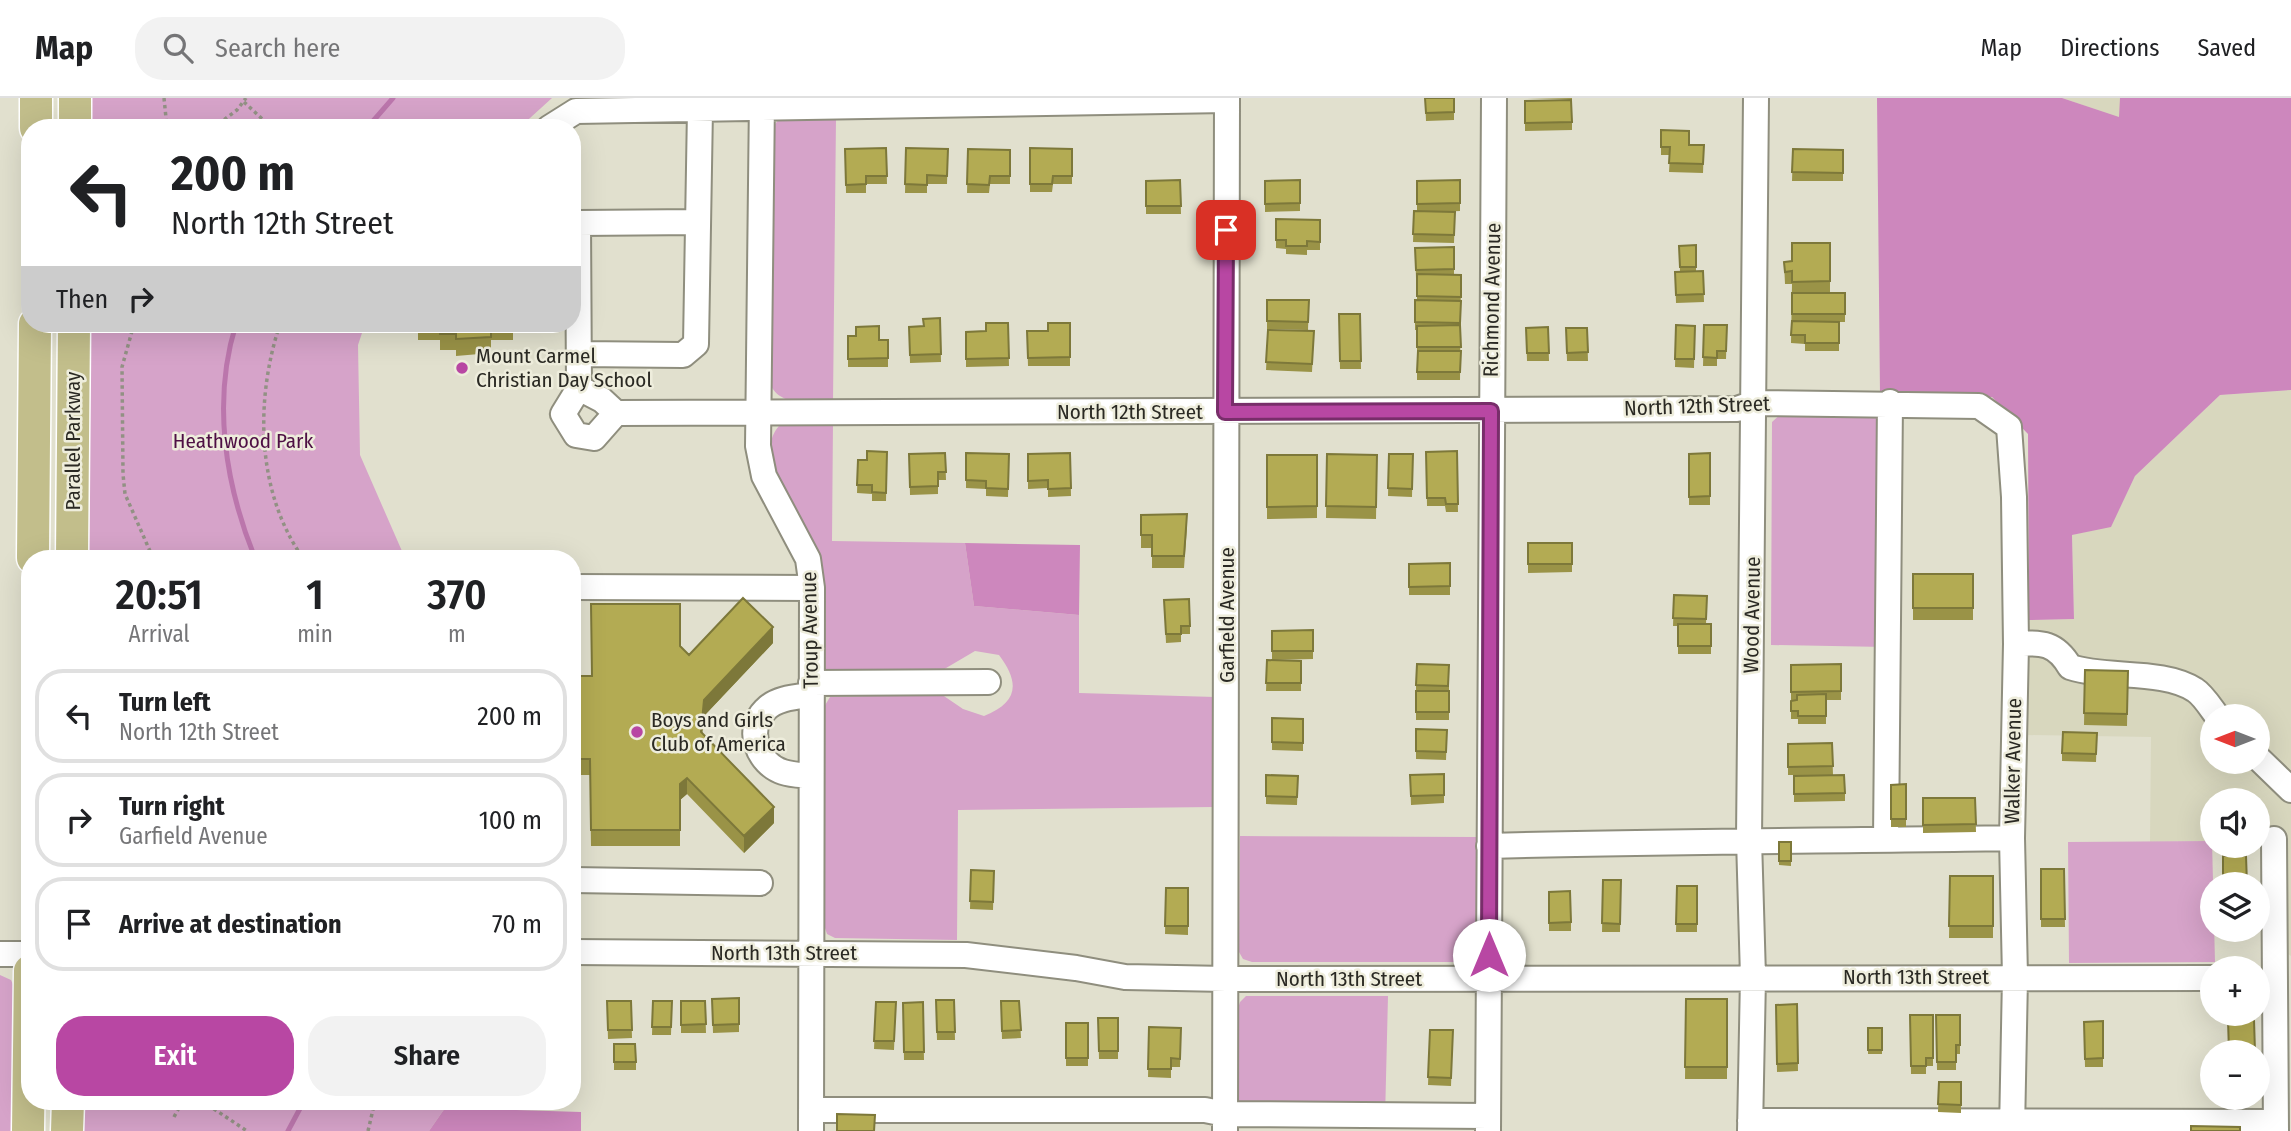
<!DOCTYPE html>
<meta charset="utf-8">
<style>
body{margin:0;font-family:"Fira Sans Condensed",sans-serif;background:#f2f2f2;color:#202124;height:100vh;display:flex;flex-direction:column;font-size:26px;white-space:nowrap}
*{box-sizing:border-box;margin:0}
p{font-size:23px;color:#757577}
.icon{flex:none;width:38px;height:38px;fill:none;stroke:currentColor;stroke-width:2;stroke-linecap:round;stroke-linejoin:round}
.map{position:relative;flex:1;overflow:hidden}
.sheet{position:absolute;left:21px;top:452px;width:560px;height:560px;display:flex;flex-direction:column;background:#fff;border-radius:28px;box-shadow:0 7px 28px #0002}
.sheet>*{flex:none}
.banner{position:absolute;left:21px;top:21px;width:560px;height:214px;border-radius:28px;box-shadow:0 7px 28px #0002;background:#fff;color:#202124;overflow:hidden}
.needle{width:46px;rotate:270deg}
.fabs{position:absolute;left:2200px;top:606px;display:grid;gap:14px}
.fabs a{display:grid;place-items:center;width:70px;height:70px;border-radius:50%;background:#fff;box-shadow:0 7px 28px #0002;font-size:35px}
.pin{position:absolute;display:grid;place-items:center;width:60px;height:60px;color:#fff;margin:-30px;border-radius:14px;box-shadow:0 4px 10px #0006}
.me{position:absolute;width:77px;margin:-38px;rotate:0deg;stroke-linejoin:round;filter:drop-shadow(0 0 5px #0008)}
.turn{display:flex;align-items:center;gap:24px;height:147px;padding:0 35px;font-size:32px}
.turn .icon{width:91px;height:91px;stroke-width:2.5}
.turn b{display:block;font-size:49px;line-height:60px}
.then{display:flex;align-items:center;height:66px;padding:0 35px;background:#0003;gap:14px;font-size:26px}
.eta{display:flex;justify-content:space-evenly;align-items:center;height:119px;text-align:center}
.eta b{font-size:42px;font-weight:600;line-height:49px}
.button{display:flex;gap:14px;margin-top:auto;padding:14px 35px}
.button a{flex:1;height:80px;border-radius:28px;background:#b847a3;color:#fff;font-size:28px;font-weight:600;line-height:80px;text-align:center}
.button a+a{background:#f2f2f2;color:#202124}
ul{padding:0;list-style:none}
li{display:flex;align-items:center;gap:21px;height:94px;margin:0 14px 10px;padding:0 21px;border:4px solid #e0e0e0;border-radius:28px}
li div{flex:1}
li b{display:block;font-size:26px}
li em{font-style:normal}
header{display:flex;align-items:center;gap:42px;box-sizing:border-box;height:98px;padding:0 35px;background:#fff;border-bottom:2px solid #e0e0e0}
header strong{font-size:33px}
nav{display:flex;gap:38px;margin-inline-start:auto;font-size:24px}
.search{width:490px;height:63px;background:#f2f2f2;display:flex;align-items:center;gap:18px;box-sizing:border-box;padding:0 24px;border-radius:28px;color:#757577;font-size:26px}
.map>svg:first-child{display:block}
.built{fill:#d8d7be;fill-rule:evenodd}
.green{fill:#d6a3c9}
.forest{fill:#cd87bd}
.lines{fill:none;stroke-linecap:round;stroke-linejoin:round}
.stream{stroke:#bb76ac;stroke-width:5}
.minor-casing{stroke:#8f8e7e;stroke-width:28}
.major-casing{stroke:#fff;stroke-width:35}
.path{stroke:#929184;stroke-width:3.5;stroke-dasharray:3.5 3.5;stroke-linecap:butt}
.minor{stroke:#fff;stroke-width:24}
.major{stroke:#c2be8b;stroke-width:32}
.wall{fill:#9a9347}
.shaded-wall{fill:#7d783a}
.building{fill:#b3ab53;stroke:#7d783a;stroke-width:2}
.route-casing{stroke:#782e6a;stroke-width:18}
.route{stroke:#b847a3;stroke-width:12}
.poi-dot{fill:#b847a3;stroke:#eeeddc;stroke-width:2.5}
.labels{text-anchor:middle;stroke-width:5;stroke-linejoin:round;paint-order:stroke}
.street-label{font-size:21px;fill:#2a2923;stroke:#eeeddc}
.poi-label{font-size:21px;fill:#2a2923;stroke:#eeeddc;text-anchor:start}
.park-label{font-size:21px;fill:#4e0f44;stroke:#eeeddc}
</style>
<header>
<strong>Map</strong>
<div class="search"><svg class="icon" aria-label="search" viewBox="0 0 24 24"><circle cx="10" cy="10" r="6"/><path d="M15 15l6 6"/></svg>Search here</div>
<nav><a>Map</a><a>Directions</a><a>Saved</a></nav>
</header>
<div class="map">
<svg width="2291" height="1033" viewBox="0 0 2291 1033">
<rect width="100%" height="100%" fill="#e1e0ce"/>
<path class="built" d="M2062,0H2120V20Z
M2291,292V858L2288,856L2286,746L2258,744V702H2212V743L2150,744L2151,639L2026,637L2029,522L2074,521L2072,437L2111,428L2135,378L2220,297ZM2212,618H2258V663H2212Z"/>
<path class="green" d="M84,0H552L519,30H84Z
M779,21H836L833,303C810,303 781,310 770,286L773,29Z
M83,226H365L358,247L360,357L405,460H82Z
M1782,315L1883,316L1886,549L1771,547L1772,324Z
M833,324L832,443L965,445L974,508L1079,517V595L1215,599L1213,709L958,712L957,842L835,840L827,836L823,824L824,609L830,599L941,596L963,611L984,618C1017,605 1021,586 999,557L975,553L941,573L835,575L825,571C824,544 828,498 822,473C813,435 744,361 781,326Z
M1240,738L1477,739L1479,849L1476,860L1468,864H1252L1243,861L1239,854Z
M2212,743L2215,864L2069,865L2068,744Z
M0,877L11,882L16,893L14,1033H0Z
M1246,898H1388L1385,1021H1237L1236,917L1240,904Z
M78,1003H445V1010L429,1033H78Z"/>
<path class="forest" d="M1877,0H2062L2119,19L2120,0H2291V292L2220,297L2135,378L2111,429L2072,437L2074,521L2029,522L2028,336L1992,299L1880,296Z
M965,445L1080,447L1079,517L974,508Z
M445,1010L581,1014V1033H429Z"/>
<g class="lines">
<path class="stream" d="M367,30L393,0
M236,226C212,303 225,386 255,460
M288,1033L304,1003"/>
<defs>
<path id="minor" d="M762,0L758,348L764,378L808,461L812,490L811,1033
M549,30L576,13L1227,2
M572,125H578L579,290L563,316L576,337L594,340L616,315L602,302L579,290
M578,125L698,124
M579,256L683,257L696,246L700,11
M616,315L1737,311L1754,305L1979,308L2009,329L2014,399L2016,546L2012,740L2015,879L2012,1033
M572,489L812,490
M2016,546C2042,544 2056,545 2070,569C2106,581 2163,571 2195,592C2203,597 2211,610 2217,618
M811,585L988,584
M2258,660L2291,692
M811,678C802,677 792,677 783,674C758,666 745,632 765,612C776,600 796,599 811,597
M2274,741L2276,1033
M1886,742L1890,304
M1489,748C1663,743 1837,743 2012,740
M572,782L760,785
M572,854L966,857L1076,870L1125,879L1226,881L2212,880
M0,856H30
M811,1012H1205L1225,1016L1488,1018
M1750,1023L2276,1024
M1225,1033L1227,0
M1488,1033L1494,0
M1750,1033L1753,879L1749,741L1756,0"/>
<path id="major" d="M36,30V0
M75,30V0
M33,460L35,226
M72,460L74,226
M28,1033L30,873
M67,1033L68,1003"/>
</defs>
<use href="#minor" class="minor-casing"/>
<use href="#major" class="major-casing"/>
<path class="path" d="M164,0L167,30
M244,4L272,30
M213,30L237,12L246,0
M134,226L122,269L123,376L125,396L153,460
M280,226C255,301 256,394 303,460
M202,1003L247,1033
M174,1019L181,1006L188,1003
M368,1033L375,1003"/>
<use href="#minor" class="minor"/>
<use href="#major" class="major"/>
</g>
<path class="wall" d="M1425,0H1454V22L1426,23Z
M1527,0H1572V1Z
M1525,3L1572,24V32L1525,33Z
M1689,47H1704L1703,75L1669,74L1670,57H1661V49Z
M886,50L887,86H866V95H846L845,51Z
M906,50L948,51L947,86H927V95H905Z
M1030,50L1072,51V86H1053L1052,94H1030Z
M968,51L1010,52V86H990L989,95H967Z
M1793,51L1843,52V83H1792Z
M1180,82L1181,116H1146V83Z
M1300,82V113L1265,114V83Z
M1460,82V113L1435,114H1455L1454,145L1413,144L1414,113H1417V83Z
M1320,122V152H1307V157L1286,156V151L1276,150V142Z
M1830,145V195H1845V224H1830H1839V253H1805V246L1791,245L1792,186H1785L1784,164L1792,163Z
M1696,147V173H1680L1679,148Z
M1454,149V177H1461L1460,282H1417V232H1415V202H1417V180H1416L1415,150Z
M1703,173L1704,204L1676,205L1675,174Z
M1267,202H1309L1308,232L1267,231Z
M1339,216H1360L1361,271H1340Z
M940,220L941,264L910,265L909,229L924,228Z
M1008,225L1009,268L966,269V234L986,233Z
M1070,225V268H1028L1027,233H1048Z
M418,226H513V242H491V255L456,258V252H440V242H418Z
M1676,227L1695,228L1694,270L1675,269Z
M1704,227H1727L1726,261H1717V268H1703Z
M1548,229L1549,263H1527L1526,230Z
M1566,230H1587L1588,263H1567Z
M1268,232L1314,233L1312,274L1266,272Z
M848,238L879,242H888V269H848Z
M1457,353L1458,414H1446L1445,408H1427L1426,354Z
M887,354L886,403H872V396L857,395L858,362H867Z
M945,355L946,382H938V396L910,397L909,356Z
M966,355L1009,356L1008,399L986,398V391L966,390Z
M1070,355L1071,398L1048,399V390L1028,391V356Z
M1710,355V407H1689V356Z
M1327,356L1377,357L1376,421L1326,420Z
M1389,356H1413L1412,399L1388,398Z
M1267,357H1317V420L1267,421Z
M1141,417L1187,429L1184,470H1152V450H1141Z
M1528,445H1572V474L1528,475Z
M1409,466L1450,488V497H1409Z
M1913,476H1973V522H1913Z
M1674,497L1707,498L1706,526H1711V556H1678V528H1673Z
M1164,502L1190,528V536H1181V544L1166,545Z
M1313,532V561L1272,562V533Z
M773,545L704,618L702,635L774,725L744,755L687,696L680,702V748H591L590,677H572V578H591L680,548L689,557Z
M1267,562L1301,563V593H1266Z
M1841,566V602H1826V626H1798V621H1791V567Z
M1449,567V622H1416V587Z
M2085,572L2128,573L2127,628L2084,627Z
M1272,620L1303,621V653L1272,652Z
M1416,631L1447,632L1446,662L1416,661Z
M2097,635L2096,664L2062,663V655Z
M1832,645L1833,677H1788V646Z
M1444,676V705L1411,707L1410,677Z
M1266,677L1298,678L1297,707L1266,706Z
M1794,678L1845,695V703L1794,704Z
M1906,686V729H1891V687Z
M1923,700H1975L1976,734L1923,735Z
M1779,744H1791V768L1779,767Z
M2041,771H2064L2065,829H2041Z
M971,772L994,773L993,812L970,811Z
M1950,778H1993V840H1949Z
M1603,782H1621L1620,834H1602Z
M1677,788H1697V834H1676Z
M1166,790H1188V837L1165,836Z
M1549,794L1571,824V833H1549Z
M739,900V934L713,935L712,901Z
M1686,901H1727V981H1685Z
M936,902H954L955,942H937Z
M607,903H631L632,940L608,941Z
M653,903H672L671,937H652Z
M681,903H705L706,935H681Z
M1001,903H1019L1021,940L1002,941Z
M876,904H896L894,952L874,951Z
M923,904L924,962H904L903,905Z
M1797,906L1798,973L1777,974L1776,907Z
M1910,917H1933V968H1926V976H1911Z
M1936,917H1960V956H1956V972H1937Z
M1098,920H1118V961H1099Z
M2103,923V969H2085L2084,924Z
M1066,925H1088V968H1066Z
M1149,929L1181,930L1180,969H1171V980L1148,979Z
M1868,930H1882V956H1868Z
M1430,932H1453L1451,988L1428,987Z
M614,946L636,964V972H614Z
M1939,984H1961V1015L1938,1014Z"/>
<path class="shaded-wall" d="M773,529V545L704,618L701,650L704,602Z
M687,680V696L680,702V686Z
M774,709V725L744,755V738Z"/>
<path class="building" d="M1425,0H1454V14L1426,15Z
M1571,2L1572,24L1525,25V3Z
M1661,32L1689,33V47H1704L1703,66L1669,65L1670,49H1661Z
M886,50L887,78H866V86L846,87L845,51Z
M906,50L948,51L947,78L927,77V87L905,86Z
M1030,50L1072,51V78H1053L1052,86H1030Z
M968,51L1010,52V78H990L989,87L967,86Z
M1793,51L1843,52V75L1792,74Z
M1180,82L1181,108H1146V83Z
M1300,82V105L1265,106V83Z
M1460,82V105L1417,106V83Z
M1414,113L1455,114L1454,137L1413,136Z
M1276,121L1320,122V144L1307,143V148H1286V142H1276Z
M1792,145H1830V183L1792,184V173L1785,174L1784,164L1792,163Z
M1696,147V169H1680L1679,148Z
M1454,149V171L1416,172L1415,150Z
M1703,173L1704,196L1676,197L1675,174Z
M1417,176L1461,177V199L1417,198Z
M1792,195H1845V216H1792Z
M1267,202H1309L1308,224L1267,223Z
M1415,202L1461,203L1460,225L1415,224Z
M1339,216H1360L1361,263H1340Z
M940,220L941,256L910,257L909,229L924,228L923,221Z
M1792,223L1839,224V245H1805V237H1791Z
M986,225H1008L1009,260L966,261V234L986,233Z
M1048,225H1070V259L1028,260L1027,233H1048Z
M440,226H491V239L456,241V236H440Z
M1460,227L1461,249H1417V228Z
M1676,227L1695,228L1694,261H1675Z
M1704,227H1727L1726,253H1717V260L1703,259Z
M879,228V242H888V260L848,261V238H856V229Z
M1548,229L1549,255H1527L1526,230Z
M1566,230H1587L1588,254L1567,255Z
M1268,232L1314,233L1312,266L1266,264Z
M1418,253H1461L1460,274H1417Z
M867,353L887,354L886,395L872,394V387H857L858,362H867Z
M1457,353L1458,406H1446L1445,400H1427L1426,354Z
M945,355L946,374H938V388L910,389L909,356Z
M966,355L1009,356L1008,391L986,390V383L966,382Z
M1070,355L1071,390L1048,391V382L1028,383V356Z
M1710,355V398L1689,399V356Z
M1327,356L1377,357L1376,409L1326,408Z
M1389,356H1413L1412,391L1388,390Z
M1267,357H1317V408L1267,409Z
M1187,416L1184,458H1152V437H1141V417Z
M1528,445H1572V466H1528Z
M1450,465V488L1409,489V466Z
M1913,476H1973V510H1913Z
M1674,497L1707,498L1706,521L1673,520Z
M743,500L773,529L704,602L701,634L774,709L744,738L687,680L680,686V732H591L590,661H572V578H592L591,506H680V548L689,557Z
M1189,501L1190,528H1181V536H1166L1164,502Z
M1678,526H1711V548H1678Z
M1313,532V553H1272V533Z
M1267,562L1301,563V585H1266Z
M1417,566L1449,567L1448,588L1416,587Z
M1841,566V593L1791,594V567Z
M2085,572L2128,573L2127,616L2084,615Z
M1416,593H1449V614H1416Z
M1826,596V618H1798V613H1791V603L1797,602V597Z
M1272,620L1303,621V645L1272,644Z
M1416,631L1447,632L1446,654L1416,653Z
M2063,634L2097,635L2096,656L2062,655Z
M1832,645L1833,668L1788,669V646Z
M1444,676V697L1411,698L1410,677Z
M1266,677L1298,678L1297,699L1266,698Z
M1844,677L1845,695L1794,696V678Z
M1906,686V721H1891V687Z
M1923,700H1975L1976,726L1923,727Z
M1779,744H1791V763H1779Z
M2223,758H2246L2247,786H2223Z
M2041,771H2064L2065,821H2041Z
M971,772L994,773L993,804L970,803Z
M1950,778H1993V828H1949Z
M1603,782H1621L1620,826L1602,825Z
M1677,788H1697V826H1676Z
M1166,790H1188V828H1165Z
M1570,793L1571,824L1549,825V794Z
M739,900V926L713,927L712,901Z
M1686,901H1727V969H1685Z
M936,902H954L955,934H937Z
M607,903H631L632,932H608Z
M653,903H672L671,929H652Z
M681,903H705L706,926L681,927Z
M1001,903H1019L1021,932L1002,933Z
M876,904H896L894,943H874Z
M923,904L924,954H904L903,905Z
M1797,906L1798,965L1777,966L1776,907Z
M1910,917H1933V960H1926V968H1911Z
M1936,917H1960V947H1956V964H1937Z
M1098,920H1118V953H1099Z
M2228,922H2254L2255,954H2229Z
M2103,923V960L2085,961L2084,924Z
M1066,925H1088V960H1066Z
M1149,929L1181,930L1180,961L1171,960V971H1148Z
M1868,930H1882V952H1868Z
M1430,932H1453L1451,980L1428,979Z
M614,946H635L636,964H614Z
M1939,984H1961V1007L1938,1006Z
M837,1016L875,1017L874,1033H837Z
M2191,1028L2240,1029V1033H2191Z"/>
<g class="lines">
<defs>
<path id="route" d="M1226,132L1225,314L1491,313L1489,857"/>
</defs>
<use href="#route" class="route-casing"/>
<use href="#route" class="route"/>
</g>
<g class="poi-dot">
<circle cx="462" cy="270" r="7"/>
<circle cx="637" cy="634" r="7"/>
</g>
<g class="labels">
<g class="street-label">
<text transform="translate(1492 202) rotate(-89)" y="7">Richmond Avenue</text>
<text transform="translate(1697 308) rotate(-2)" y="7">North 12th Street</text>
<text x="1130" y="321">North 12th Street</text>
<text transform="translate(73 343) rotate(-90)" y="7">Parallel Parkway</text>
<text transform="translate(1227 517) rotate(-90)" y="7">Garfield Avenue</text>
<text transform="translate(1752 517) rotate(-89)" y="7">Wood Avenue</text>
<text transform="translate(810 532) rotate(-91)" y="7">Troup Avenue</text>
<text transform="translate(2013 663) rotate(-89)" y="7">Walker Avenue</text>
<text x="784" y="862">North 13th Street</text>
<text x="1916" y="886">North 13th Street</text>
<text x="1349" y="888">North 13th Street</text>
</g>
<g class="poi-label">
<text x="476" y="265">Mount Carmel<tspan x="476" dy="24">Christian Day School</tspan></text>
<text x="651" y="629">Boys and Girls<tspan x="651" dy="24">Club of America</tspan></text>
</g>
<g class="park-label">
<text x="243" y="350">Heathwood Park</text>
</g>
</g>
</svg>
<div class="fabs">
<a><svg class="needle" viewBox="-14 -14 28 28"><path d="M0-13l5 13h-10z" fill="#e53935"/><path d="M0 13l5-13h-10z" fill="#757577"/></svg></a>
<a><svg class="icon" aria-label="sound" viewBox="0 0 24 24"><path d="M4 9h4l5-4v14l-5-4H4zM17 9q2 3 0 6"/></svg></a>
<a><svg class="icon" aria-label="layers" viewBox="0 0 24 24"><path d="M12 4l9 5-9 5-9-5zM3 14l9 5 9-5"/></svg></a>
<a>+</a>
<a>−</a>
</div>
<div class="pin" style="left:1226px;top:132px;background:#d93025"><svg class="icon" aria-label="arrive" viewBox="0 0 24 24"><path d="M6 21V4h12l-3 4 3 4H6"/></svg></div>
<svg class="me" style="left:1489px;top:857px" viewBox="-20 -20 40 40"><circle r="19" fill="#fff"/><path d="M0-13L10 11 0 6-10 11z" fill="#b847a3"/></svg>
<div class="banner">
<div class="turn"><svg class="icon" aria-label="left" viewBox="0 0 24 24"><path d="M17 20v-9H6M10 6l-5 5 5 5"/></svg><div><b>200 m</b>North 12th Street</div></div>
<div class="then">Then<svg class="icon" aria-label="right" viewBox="0 0 24 24"><path d="M7 20v-9h11M14 6l5 5-5 5"/></svg></div>
</div>
<section class="sheet">
<div class="eta">
<div><b>20:51</b><p>Arrival</p></div>
<div><b>1</b><p>min</p></div>
<div><b>370</b><p>m</p></div>
</div>
<ul>
<li><svg class="icon" aria-label="left" viewBox="0 0 24 24"><path d="M17 20v-9H6M10 6l-5 5 5 5"/></svg><div><b>Turn left</b><p>North 12th Street</p></div><em>200 m</em></li>
<li><svg class="icon" aria-label="right" viewBox="0 0 24 24"><path d="M7 20v-9h11M14 6l5 5-5 5"/></svg><div><b>Turn right</b><p>Garfield Avenue</p></div><em>100 m</em></li>
<li><svg class="icon" aria-label="arrive" viewBox="0 0 24 24"><path d="M6 21V4h12l-3 4 3 4H6"/></svg><div><b>Arrive at destination</b></div><em>70 m</em></li>
</ul>
<div class="button"><a>Exit</a><a>Share</a></div>
</section>
</div>
